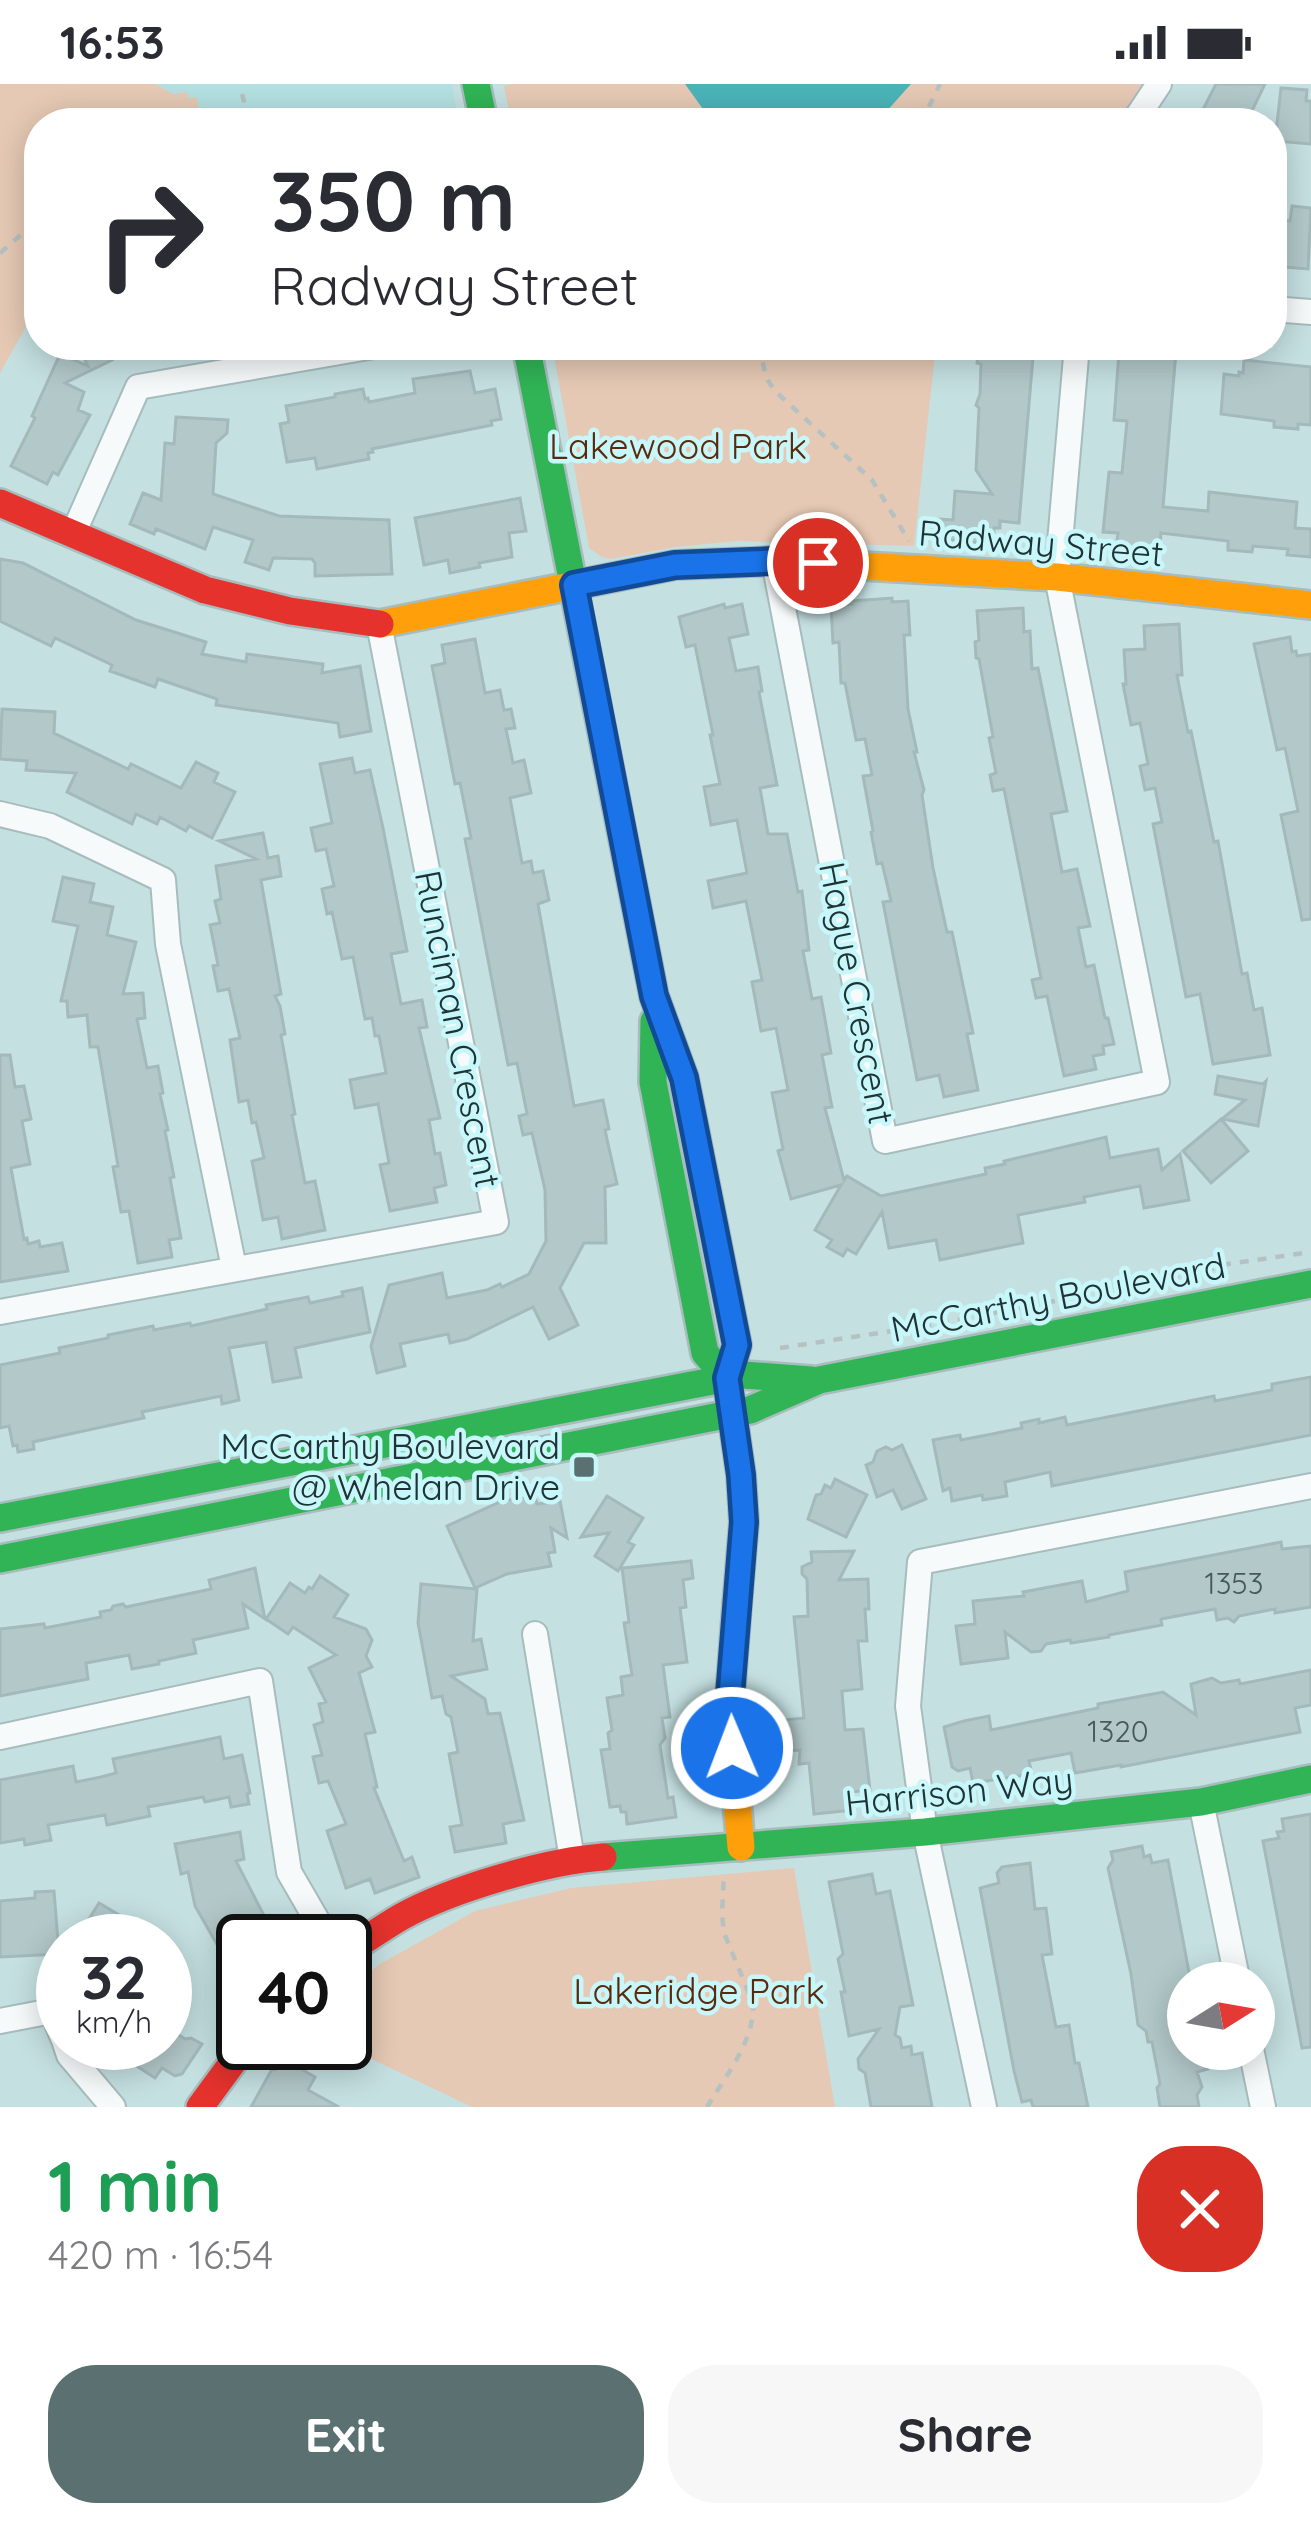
<!DOCTYPE html>
<meta charset="utf-8">
<style>
body{margin:0;font-family:Quicksand,sans-serif;background:#f7f7f7;color:#2b2b33;height:100vh;display:flex;flex-direction:column;font-size:45px;white-space:nowrap}
*{box-sizing:border-box;margin:0}
p{font-size:39px;color:#7c7c81}
.icon{flex:none;width:66px;height:66px;fill:none;stroke:currentColor;stroke-width:2;stroke-linecap:round;stroke-linejoin:round}
.map{position:relative;height:2023px;overflow:hidden}
.details{display:flex;flex-direction:column;background:#fff;flex:1}
.details>*{flex:none}
.banner{position:absolute;left:24px;top:24px;width:1263px;height:252px;border-radius:48px;box-shadow:0 6px 30px #0003;background:#fff;color:#2b2b33;overflow:hidden}
.needle{width:78px;rotate:79deg}
.fabs{position:absolute;left:1167px;top:1878px;display:grid;gap:24px}
.fabs a{display:grid;place-items:center;width:108px;height:108px;border-radius:50%;background:#fff;box-shadow:0 6px 30px #0003;font-size:60px}
.speed{position:absolute;left:36px;top:1830px;display:flex;gap:24px;font-size:60px;font-weight:700;text-align:center}
.speed>*{display:grid;place-content:center;width:156px;height:156px;border-radius:50%;background:#fff;box-shadow:0 6px 30px #0003;line-height:1}
.speed small{font-size:30px;font-weight:400}
.speed .limit{border:6px solid #111;border-radius:18px;background:#fff;color:#111}
.pin{position:absolute;display:grid;place-items:center;width:102px;height:102px;color:#fff;margin:-51px;border:6px solid #fff;border-radius:50%;box-shadow:0 3px 12px #0007}
.me{position:absolute;width:132px;margin:-66px;rotate:359deg;stroke-linejoin:round;filter:drop-shadow(0 0 9px #0008)}
.turn{display:flex;align-items:center;gap:42px;height:252px;padding:0 48px;font-size:54px}
.turn .icon{width:156px;height:156px;stroke-width:2.5}
.turn b{display:block;font-size:84px;line-height:102px}
.round{display:grid;place-items:center;flex:none;width:126px;height:126px;border-radius:48px;background:#f7f7f7}
.summary{display:flex;align-items:center;justify-content:space-between;height:204px;padding:0 48px}
h1{font-size:72px;font-weight:800;line-height:90px;color:#1e9e55}
.primary-button{display:flex;gap:24px;margin-top:auto;padding:24px 48px}
.primary-button a{flex:1;height:138px;border-radius:48px;background:#5a7071;color:#fff;font-size:48px;font-weight:800;line-height:138px;text-align:center}
.primary-button a+a{background:#f7f7f7;color:#2b2b33}
.status{display:flex;justify-content:space-between;align-items:center;height:84px;padding:0 60px;background:#fff;direction:ltr}
.status svg{height:33px;fill:currentColor}
.map>svg:first-child{display:block}
.built{fill:#b4e0e2}
.green{fill:#e5c9b4}
.water{fill:#4bb4b9}
.building{fill:#b2c8c9;stroke:#a4b9ba;stroke-width:3}
.lines{fill:none;stroke-linecap:round;stroke-linejoin:round}
.street-casing{stroke:#a7bcbd;stroke-width:28}
.fast-casing{stroke:#a7bcbd;stroke-width:32}
.slow-casing{stroke:#a7bcbd;stroke-width:32}
.jam-casing{stroke:#a7bcbd;stroke-width:32}
.path{stroke:#b6c1c1;stroke-width:4.5;stroke-dasharray:9 9;stroke-linecap:butt}
.street{stroke:#f6fafa;stroke-width:24}
.fast{stroke:#30b455;stroke-width:27}
.slow{stroke:#ff9f0a;stroke-width:27}
.jam{stroke:#e5322d;stroke-width:27}
.route-casing{stroke:#114b97;stroke-width:30}
.route{stroke:#1a73e8;stroke-width:21}
.poi-dot{fill:#5a7071;stroke:#c7f7fa;stroke-width:4.5}
.labels{text-anchor:middle;stroke-width:9;stroke-linejoin:round;paint-order:stroke}
.number-label{font-size:30px;fill:#465a5b}
.park-label{font-size:36px;fill:#5a2a0b;stroke:#c7f7fa}
.street-label{font-size:36px;fill:#203334;stroke:#c7f7fa}
.poi-label{font-size:36px;fill:#203334;stroke:#c7f7fa;text-anchor:end}
</style>
<div class="status"><b>16:53</b><svg viewBox="0 0 49 12"><path d="M0 12V9h3v3zM5 12V6h3v6zM10 12V3h3v9zM15 12V0h3v12zM26 1h20v11H26zM47 4h2v5h-2z"/></svg></div>
<div class="map">
<svg width="1311" height="2023" viewBox="0 0 1311 2023">
<rect width="100%" height="100%" fill="#c5e0e1"/>
<path class="built" d="M155,0H452L459,39H223Z"/>
<path class="green" d="M0,0H155L173,10L187,8L188,14L197,13L199,25L223,39H39V219L0,289Z
M512,0H1144L1120,39H511L504,2Z
M552,261H936L914,462L737,457L675,463L611,475L602,473L589,464Z
M794,1784L835,2023H472L338,1959H345V1911L378,1881L475,1827L571,1804Z"/>
<path class="water" d="M685,0H911L876,39H713Z"/>
<path class="building" d="M1216,0H1265L1246,39H1196Z
M1281,4L1307,6L1306,17H1311V60L1275,57Z
M1292,122L1311,124L1308,185L1272,182V135L1290,137Z
M78,261H105L112,276L65,299L84,308L78,326L90,331L58,391L53,388L47,400L11,382L35,334L32,332L60,270L88,282Z
M979,261H1034L1019,439L1000,437V444H994L993,460L939,455L940,435L953,436L955,407L992,410L976,386L979,324L976,321L980,310L981,280L977,279Z
M1133,261H1166V266L1176,267L1163,423L1208,427L1209,408L1297,418L1295,444L1311,445V473L1287,471L1288,465L1253,462L1252,468L1228,466V457L1161,449L1159,477L1123,473L1125,458L1117,457L1118,449L1103,448L1109,388L1122,389L1127,337L1114,336L1119,268L1132,269Z
M1244,276L1311,283V341L1298,340V345L1274,343V337L1221,330L1224,290L1239,292V288L1243,289Z
M470,287L475,309L495,305L501,335L491,337L492,341L372,365L373,368L368,369L369,375L317,385L315,374L287,378L280,340L289,338L286,322L335,313V310L363,305L365,315L368,314L369,318L415,309L413,295Z
M176,333L228,336L227,349L216,359L213,410L279,432L389,436L392,490L315,492V479L312,475L273,474L269,486L245,478L253,456L213,443L205,465L156,445L154,450L130,440L143,409L161,416L165,359L174,360Z
M520,414L526,447L509,449L512,473L479,479L480,483L450,489L448,476L424,481L415,434Z
M0,475L23,479L136,536L206,558L202,570L246,578L247,570L323,580L322,589L360,582L371,647L340,653L338,639L216,621L217,615L158,595L155,603L110,587L112,581L55,554L51,562L0,537Z
M892,514V518L908,517L910,551H904L908,625L917,668H914L924,706L922,711L933,784L947,848H952L973,949L967,950L978,1006L944,1013L939,991L917,996L883,818L891,817L882,779L877,780L871,748L873,747L863,692L872,691L865,655L856,656L845,599H841L839,558L833,559L831,522L852,520V517Z
M724,520L725,524L742,520L748,550L729,554L736,587L758,583L762,607L759,608L777,701L760,704L768,750H787L798,808L802,807L809,866L803,867L812,915L821,913L831,969L822,971L832,1023L825,1024L844,1096L847,1092L881,1112L986,1090L985,1084L1005,1080L1004,1077L1106,1053L1110,1074L1158,1065L1162,1086L1180,1070L1189,1116L1144,1124L1140,1102L1084,1113L1085,1118L1018,1131L1023,1159L940,1176L936,1156L889,1164L882,1128L856,1170L847,1165L843,1172L827,1163L832,1156L815,1146L841,1101L791,1115L778,1067L783,1065L772,1009L788,1006L776,944L761,947L752,898L762,896L746,817L713,824L708,797L747,789L737,736L711,741L704,703L720,700L710,651H713L695,561L686,563L679,533Z
M1023,524L1024,548L1030,547L1032,585L1038,584L1067,727L1051,730L1062,788L1077,785L1090,842L1078,844L1086,883L1094,881L1105,934H1108L1114,960L1103,962L1104,970L1093,972L1096,985L1064,992L1047,912L1036,914L1032,896L1041,894L1004,705L993,707L990,691L996,689L989,654L993,653L979,575L976,574L975,558L979,556L977,527Z
M1179,540L1182,591H1177L1188,648L1191,647L1214,758L1218,757L1242,890L1247,889L1254,926L1262,924L1270,971L1213,980L1200,910L1186,913L1153,740L1162,738L1155,704L1145,706L1140,682L1148,680L1140,639L1131,641L1123,600H1126L1124,566L1145,565L1144,542Z
M1290,553L1292,568L1296,567L1297,572L1311,570V835L1302,836L1281,731L1298,727L1285,664L1277,666L1254,560Z
M475,555L485,609L500,606L504,626L511,625L515,644L506,645L513,679L524,676L531,709L510,714L522,779L531,777L533,789L543,787L549,816L538,820L574,1022L603,1016L609,1045L605,1046L617,1100L605,1103L606,1159H584L560,1204L578,1241L549,1255L533,1223L467,1255L450,1259L448,1250L400,1260L405,1282L377,1289L371,1262L389,1201L442,1189L447,1214L487,1206L500,1200L502,1203L529,1190L546,1157L545,1106L532,1049L523,1051L519,1032L527,1030L517,979L508,981L465,755L471,754L460,699L455,700L432,582L445,579L442,561Z
M2,625L55,628L54,649L128,685L131,680L181,704L196,678L218,689L214,698L235,708L212,754L189,742L186,747L160,733L157,740L136,730L132,740L67,708L76,689L26,686L27,677L0,675Z
M352,674L355,689L370,686L383,744L407,867L391,870L401,920L422,916L427,943L419,944L440,1034L429,1036L435,1070L440,1069L446,1101L434,1104L437,1118L390,1127L380,1081L389,1079L378,1020L355,1024L350,996L386,989L379,952H375L372,934L365,935L353,873L342,875L332,828L327,830L322,805L334,802L326,765L316,767L311,744L332,739L320,680Z
M263,749L268,774L278,772L281,792L261,796L281,910L275,912L280,922L285,950L281,951L295,1030L292,1031L305,1099L315,1097L325,1146L282,1155L278,1133L263,1136L252,1077L264,1074L256,1038L252,1039L248,1016L239,1018L230,956L240,954L229,905L218,907L213,882L218,881L210,841L220,839L215,817L221,815L216,782L256,775L219,757Z
M63,793L94,800L90,818L113,823L107,851L136,858L123,910L143,909L145,934L137,935L147,984L158,982L163,1009L160,1010L168,1046L165,1047L174,1093L170,1094L181,1154L169,1156L172,1173L138,1179L129,1127L121,1128L113,1083L118,1082L98,963H90L87,931L68,933L67,917H61L78,842L53,837Z
M0,971H10L15,1003L24,1002L31,1035L22,1037L30,1080L11,1084L24,1155L27,1154L28,1160L39,1157L40,1163L62,1159L68,1187L0,1198Z
M1218,992L1263,1000L1266,997L1258,1042L1222,1035L1245,1016L1215,1010Z
M1221,1035L1248,1067L1211,1099L1183,1067Z
M362,1204L370,1248L295,1264L301,1293L273,1298L266,1258L229,1264L239,1316L222,1320L221,1312L142,1328L144,1334L33,1358L34,1365L18,1368L17,1361L13,1362L9,1342L0,1344V1281L60,1269L59,1264L108,1254V1251L153,1242L154,1246L190,1239L191,1242L267,1225L266,1221L308,1213L310,1219L343,1212L342,1208Z
M1311,1293V1351L1052,1402L1050,1388L1005,1398L1007,1412L983,1416L982,1411L952,1417L950,1404L943,1407L933,1356L960,1351L961,1356L992,1350L1022,1344L1021,1339L1039,1335V1339L1065,1333L1067,1341L1214,1312L1215,1317L1272,1306V1300Z
M902,1361L926,1415L902,1425L893,1406L877,1413L866,1381L873,1378L877,1367L886,1363L892,1366Z
M835,1395L867,1411L846,1453L808,1435L816,1411L821,1410L825,1401L831,1404Z
M535,1412L537,1420L560,1417L567,1454L551,1444L555,1468L548,1469L551,1482L507,1490L475,1504L447,1442L502,1417Z
M607,1412L643,1434L628,1458L634,1461L618,1487L595,1472L609,1449L581,1453Z
M1281,1458L1282,1465L1311,1462V1523L1275,1529V1525L1239,1532L1234,1538L1228,1534L1217,1536L1215,1525L1161,1535L1162,1541L1109,1551V1553L1071,1559L1070,1556L1046,1560L1041,1567L1031,1568L1005,1548L1008,1574L961,1580L956,1542L975,1540L973,1517L1024,1512L1023,1508L1082,1497L1086,1518L1128,1507L1125,1488Z
M854,1467L839,1496L868,1495L869,1525H865L867,1557H858L862,1605L842,1607L845,1646L863,1645L870,1706L851,1708L854,1726L814,1730L809,1679L799,1680L800,1666L786,1667L784,1636L804,1634L794,1533L808,1532L807,1495L802,1490V1483L812,1478L811,1468Z
M691,1477L693,1494L683,1496L686,1523L680,1524L687,1578L663,1581L670,1633L662,1634L665,1654L660,1661L668,1714L673,1713L676,1733L627,1740L626,1728H621L620,1722L610,1723L601,1666L610,1665L608,1649L612,1646L607,1614L623,1611L621,1593L632,1591L624,1539L629,1538L622,1484Z
M255,1484L265,1535L243,1520L248,1544L193,1556L196,1569L159,1577V1580L132,1585L129,1571L86,1579L88,1595L0,1612V1545L44,1540L45,1544L101,1533L100,1528L111,1526L113,1522L123,1520L126,1523L211,1505L209,1496Z
M320,1492L348,1511L334,1533L366,1545L372,1556L366,1572L372,1583L359,1589L375,1648L365,1650L377,1703L374,1704L404,1777L412,1773L419,1793L375,1809L370,1795L346,1804L327,1747L346,1740L328,1697L319,1699L313,1673L322,1671L314,1641L323,1638L319,1620L326,1618L309,1584L336,1571L293,1543L288,1550L266,1535L290,1499L305,1509L309,1503L312,1505Z
M421,1500L477,1505L473,1557L481,1555L487,1585L451,1592L485,1615L488,1630L500,1629L524,1736L503,1740L506,1759L455,1768L450,1743L462,1741L449,1670L458,1668L451,1633L446,1630L442,1612L432,1614L418,1539Z
M1311,1586V1621L1295,1624L1300,1648L1121,1683V1681L1075,1689L1071,1669L1029,1677L1032,1690L973,1699L970,1684L958,1687L952,1683L944,1643L964,1637L989,1632L991,1646L1098,1624V1620L1163,1608L1196,1631L1191,1600L1212,1594L1221,1599L1239,1596L1240,1600Z
M220,1653L224,1675L242,1671L250,1709L247,1710L249,1720L231,1723L229,1713L205,1718L203,1713L148,1723L150,1732L107,1741L105,1731L48,1741L51,1756L25,1761L24,1755L0,1759V1696L73,1682L76,1698L101,1693L116,1689L113,1675Z
M1311,1730V1963L1302,1964L1263,1757L1279,1754L1277,1748L1284,1747L1282,1735Z
M240,1748L244,1775L236,1777L277,1857H243V1906L195,1822L188,1788L181,1790L175,1760Z
M1142,1762L1144,1773L1150,1771L1152,1779L1168,1776L1191,1899H1188V1965H1204L1208,1985L1197,1988L1202,2003L1197,2011L1199,2023H1160L1157,2004L1160,2000L1152,1958H1148L1146,1947L1138,1941L1131,1890L1108,1784L1113,1776L1111,1768Z
M1030,1779L1035,1825L1046,1824L1052,1870L1042,1871L1056,1943L1069,1941L1075,1979H1079L1088,2023H1033L1031,2016L1022,2018L1014,1987L980,1804L999,1799L997,1789L1002,1783Z
M872,1790L876,1810L890,1807L913,1921L900,1923L895,1951L900,1954L902,1964L911,1962L912,1971L922,1969L932,2023H871L865,1989L859,1985L858,1975L879,1945L849,1952L841,1908H845L838,1875L843,1870L829,1798Z
M54,1807L59,1870L0,1873V1817L35,1814V1808Z
M99,1819L121,1832L115,1841L140,1857H75Z
M165,1942L185,1955L191,1954L202,1960L182,1990L175,1992L162,1984L155,1994L132,1979L145,1959H165Z
M282,1974L315,1993L308,2006L339,2023H251L272,1985L275,1986Z"/>
<g class="lines">
<defs>
<path id="street" d="M1133,39L1159,0
M1272,225L1311,228
M73,450L138,303L380,261
M774,477L885,1057L1157,998L1057,493L1077,261
M0,730L50,742L163,796L168,860L234,1184
M0,1228L496,1138L379,540
M535,1550L572,1775
M0,1653L260,1597L289,1788L329,1857
M1201,1718L1238,1899
M0,1937L52,1927L63,1954
M65,1959L69,1971L113,2023
M1251,1965L1263,2023
M984,2023L925,1748L908,1622L920,1478L1311,1402"/>
<path id="fast" d="M476,0L484,39
M526,261L654,912L684,994L737,1261L727,1294L741,1391L744,1438L737,1521
M654,937L653,998L705,1269L727,1294
M0,1434L744,1291L811,1296
M0,1475L750,1326L819,1296L1311,1200
M603,1773L925,1748L1201,1718L1311,1695"/>
<path id="slow" d="M380,540L675,481L774,477L1057,493L1311,521
M737,1521L729,1625L741,1763"/>
<path id="jam" d="M0,419L205,506L290,527L380,540
M345,1869C364,1857 382,1844 401,1833C451,1805 547,1777 603,1773
M200,2023L247,1959"/>
</defs>
<use href="#street" class="street-casing"/>
<use href="#fast" class="fast-casing"/>
<use href="#slow" class="slow-casing"/>
<use href="#jam" class="jam-casing"/>
<path class="path" d="M242,10L250,39
M921,39L940,0
M0,169L39,135
M758,261L767,295L775,307L872,396L909,457
M780,1264L932,1241L1199,1189L1228,1180L1311,1168
M707,2023C726,1991 755,1957 753,1919L724,1849L722,1830L724,1789"/>
<use href="#street" class="street"/>
<use href="#fast" class="fast"/>
<use href="#slow" class="slow"/>
<use href="#jam" class="jam"/>
</g>
<g class="lines">
<defs>
<path id="route" d="M732,1664L729,1624L744,1438L741,1391L727,1294L737,1261L684,994L654,912L574,501L675,481L774,477L818,479"/>
</defs>
<use href="#route" class="route-casing"/>
<use href="#route" class="route"/>
</g>
<rect class="poi-dot" x="572" y="1371" width="24" height="24" rx="6"/>
<g class="labels">
<g class="number-label">
<text x="1234" y="1510">1353</text>
<text x="1118" y="1658">1320</text>
</g>
<g class="park-label">
<text x="678" y="375">Lakewood Park</text>
<text x="699" y="1920">Lakeridge Park</text>
</g>
<g class="street-label">
<text transform="translate(1041 459) rotate(5)" y="13">Radway Street</text>
<text transform="translate(857 909) rotate(79)" y="13">Hague Crescent</text>
<text transform="translate(458 945) rotate(79)" y="13">Runciman Crescent</text>
<text transform="translate(1058 1213) rotate(-11)" y="13">McCarthy Boulevard</text>
<text transform="translate(959 1707) rotate(-6)" y="13">Harrison Way</text>
</g>
<g class="poi-label">
<text x="560" y="1375">McCarthy Boulevard<tspan x="560" dy="41">@ Whelan Drive</tspan></text>
</g>
</g>
</svg>
<div class="fabs">
<a><svg class="needle" viewBox="-14 -14 28 28"><path d="M0-13l5 13h-10z" fill="#e53935"/><path d="M0 13l5-13h-10z" fill="#7c7c81"/></svg></a>
</div>
<div class="speed"><div>32<small>km/h</small></div><div class="limit">40</div></div>
<div class="pin" style="left:818px;top:479px;background:#d93025"><svg class="icon" aria-label="arrive" viewBox="0 0 24 24"><path d="M6 21V4h12l-3 4 3 4H6"/></svg></div>
<svg class="me" style="left:732px;top:1664px" viewBox="-20 -20 40 40"><circle r="17" fill="#1a73e8" stroke="#fff" stroke-width="3"/><path d="M0-11L8 9 0 5-8 9z" fill="#fff"/></svg>
<div class="banner">
<div class="turn"><svg class="icon" aria-label="right" viewBox="0 0 24 24"><path d="M7 20v-9h11M14 6l5 5-5 5"/></svg><div><b>350 m</b>Radway Street</div></div>
</div>
</div>
<section class="details">
<div class="summary"><div><h1>1 min</h1><p>420 m · 16:54</p></div><a class="round" style="background:#d93025;color:#fff"><svg class="icon" aria-label="close" viewBox="0 0 24 24"><path d="M6 6l12 12M18 6L6 18"/></svg></a></div>
<div class="primary-button"><a>Exit</a><a>Share</a></div>
</section>
